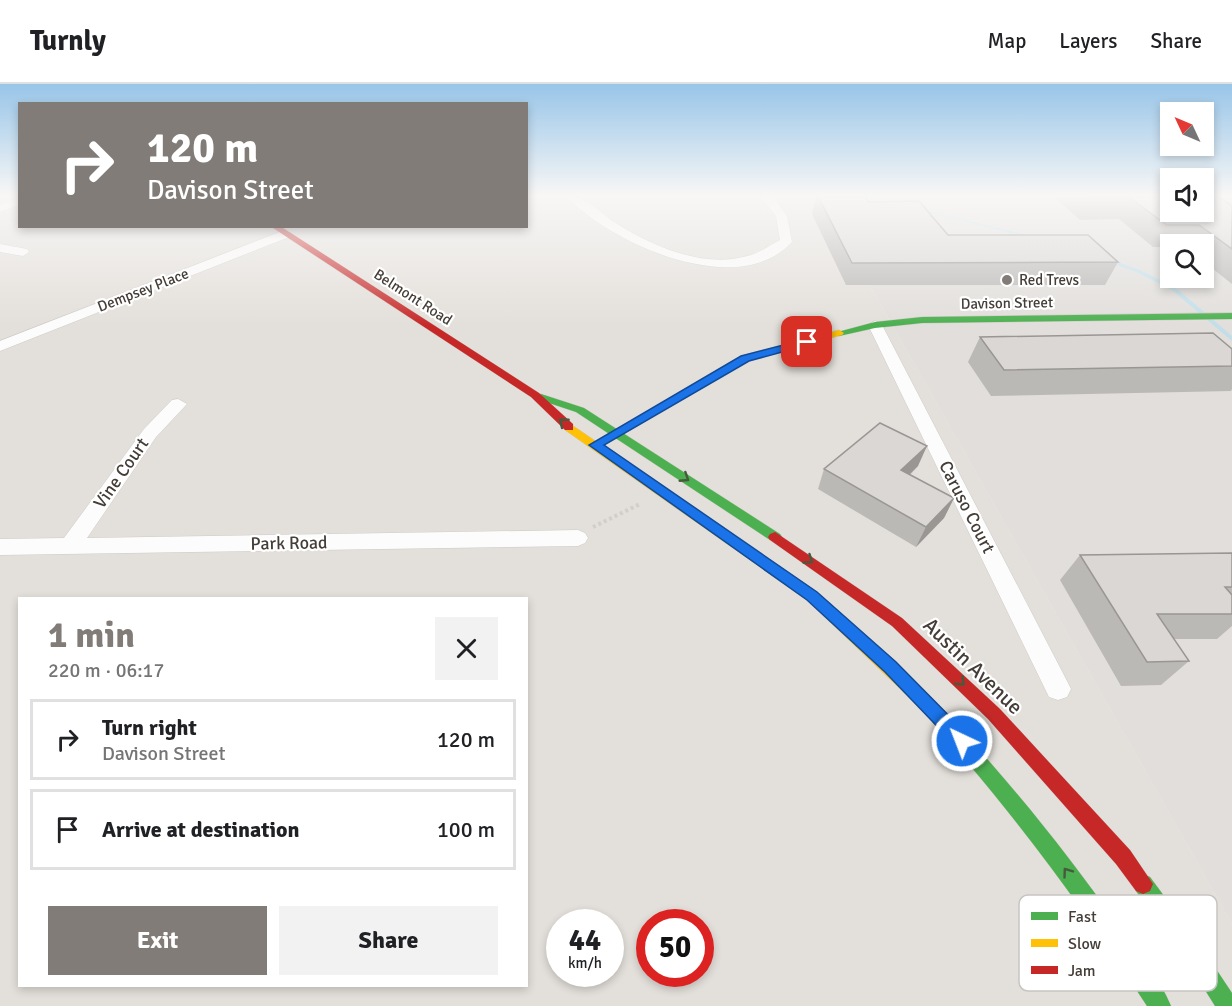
<!DOCTYPE html>
<meta charset="utf-8">
<style>
body{margin:0;font-family:Signika,sans-serif;background:#f2f2f2;color:#202124;height:100vh;display:flex;flex-direction:column;font-size:22px;white-space:nowrap}
*{box-sizing:border-box;margin:0}
p{font-size:20px;color:#757577}
.icon{flex:none;width:33px;height:33px;fill:none;stroke:currentColor;stroke-width:2;stroke-linecap:round;stroke-linejoin:round}
.map{position:relative;flex:1;overflow:hidden}
.details{position:absolute;left:18px;top:513px;width:510px;height:390px;display:flex;flex-direction:column;background:#fff;border-radius:0px;box-shadow:0 3px 9px #0003}
.details>*{flex:none}
.top-card{position:absolute;left:18px;top:18px;width:510px;height:126px;border-radius:0px;box-shadow:0 3px 9px #0003;background:#817c77;color:#fff;overflow:hidden}
.needle{width:39px;rotate:314deg}
.fabs{position:absolute;left:1160px;top:18px;display:grid;gap:12px}
.fabs a{display:grid;place-items:center;width:54px;height:54px;border-radius:0px;background:#fff;box-shadow:0 3px 9px #0003;font-size:30px}
.speed{position:absolute;left:546px;top:825px;display:flex;gap:12px;font-size:30px;font-weight:700;text-align:center}
.speed>*{display:grid;place-content:center;width:78px;height:78px;border-radius:50%;background:#fff;box-shadow:0 3px 9px #0003;line-height:1}
.speed small{font-size:15px;font-weight:400}
.speed .limit{border:9px solid #d22;background:#fff;color:#111}
.pin{position:absolute;display:grid;place-items:center;width:51px;height:51px;color:#fff;margin:-26px;border-radius:12px;box-shadow:0 3px 9px #0006}
.me{position:absolute;width:66px;margin:-33px;rotate:317deg;stroke-linejoin:round;filter:drop-shadow(0 0 4px #0008)}
.turn{display:flex;align-items:center;gap:21px;height:126px;padding:0 30px;font-size:27px}
.turn .icon{width:78px;height:78px;stroke-width:2.5}
.turn b{display:block;font-size:42px;line-height:51px}
.round{display:grid;place-items:center;flex:none;width:63px;height:63px;border-radius:0px;background:#f2f2f2}
.head{display:flex;align-items:center;justify-content:space-between;height:102px;padding:0 30px}
h1{font-size:36px;font-weight:700;line-height:45px;color:#817c77}
.action{display:flex;gap:12px;margin-top:auto;padding:12px 30px}
.action a{flex:1;height:69px;border-radius:0px;background:#817c77;color:#fff;font-size:24px;font-weight:700;line-height:69px;text-align:center}
.action a+a{background:#f2f2f2;color:#202124}
ul{padding:0;list-style:none}
li{display:flex;align-items:center;gap:18px;height:81px;margin:0 12px 9px;padding:0 18px;border:3px solid #e0e0e0;border-radius:0px}
li div{flex:1}
li b{display:block;font-size:22px}
li em{font-style:normal}
header{display:flex;align-items:center;gap:36px;box-sizing:border-box;height:84px;padding:0 30px;background:#fff;border-bottom:2px solid #e0e0e0}
header strong{font-size:28px}
nav{display:flex;gap:33px;margin-inline-start:auto;font-size:21px}
.map>svg:first-child{display:block}
.residential{fill:#e3dfda;fill-rule:evenodd}
.industrial{fill:#e1dedb;fill-rule:evenodd}
.lines{fill:none;stroke-linecap:round;stroke-linejoin:round}
.stream{fill:#c1dee9;fill-rule:evenodd}
.street-casing{stroke:#ceccc9;stroke-width:1}
.fast-casing{stroke:#cecac3;stroke-width:1}
.slow-casing{stroke:#cecac3;stroke-width:1}
.jam-casing{stroke:#cecac3;stroke-width:1}
.path{stroke:#d1cecc;stroke-width:4;stroke-dasharray:3 3;stroke-linecap:butt}
.street{fill:#fdfcfc;fill-rule:evenodd}
.fast{fill:#4caf50;fill-rule:evenodd}
.slow{fill:#ffc107;fill-rule:evenodd}
.jam{fill:#c62828;fill-rule:evenodd}
.wall{fill:#bbb9b6}
.shaded-wall{fill:#999694}
.building{fill:#dad7d4;stroke:#999694;stroke-width:1.5}
.oneway{stroke:#475a3e}
.route{fill:#1a73e8;stroke:#114b97;stroke-width:1.5}
.poi-dot{fill:#817c77;stroke:#fff;stroke-width:2}
.labels{text-anchor:middle;stroke-width:4.5;stroke-linejoin:round;paint-order:stroke}
.far-poi-label{font-size:15px;fill:#453e38;stroke:#fff;text-anchor:start}
.far-street-label{font-size:15px;fill:#453e38;stroke:#fff}
.street-label{font-size:18px;fill:#453e38;stroke:#fff}
.near-street-label{font-size:21px;fill:#453e38;stroke:#fff}
.key{fill:#fff;stroke:#c7c5c3;stroke-width:1.5}
.key-label{font-size:16px;fill:#453e38}
</style>
<header>
<strong>Turnly</strong>
<nav><a>Map</a><a>Layers</a><a>Share</a></nav>
</header>
<div class="map">
<svg width="1232" height="922" viewBox="0 0 1232 922">
<rect width="100%" height="100%" fill="#f0eeeb"/>
<path class="residential" d="M0,112H19L20,142H526L527,112H819L1232,840V922H0ZM20,514H526V902H20ZM560,838H610V890H560ZM650,838H700V890H650Z"/>
<path class="industrial" d="M819,112H1170V128H1203V112H1232V840ZM1170,160H1203V194H1170Z"/>
<g class="lines">
<path class="stream" d="M875,112L900,119L901,120L899,121L867,112Z
M919,124L1035,153V154L1033,155L918,126L917,125Z
M1105,175H1109L1140,186L1176,204L1232,252V257L1172,206L1136,188L1105,177Z"/>
<defs>
<path id="street" d="M566,112C585,112 598,127 614,138C652,162 704,186 751,171C761,168 770,161 780,156L776,132L760,112H773L787,132L792,158C738,217 611,160 566,112Z
M20,113V120L0,128V121Z
M285,146L289,147V153L0,267V257Z
M0,160L27,165L29,168L23,172L0,168Z
M875,237L882,241L1067,597L1071,605L1067,613L1058,616L1049,613L868,241Z
M178,315L187,320L156,353L87,454L578,446L585,449L588,454L585,459L578,462L0,471V455L64,454L144,345L172,316Z"/>
<path id="fast" d="M1232,229V235L922,239L875,244L839,252L834,249L875,238L922,233Z
M541,310L584,324L780,450L782,453L780,456H770L576,328L537,315L536,313Z
M922,608L928,610C998,684 1063,762 1121,846C1138,870 1160,895 1171,922H1147C1078,815 1002,714 916,620L914,615L916,610Z
M1143,790L1150,793L1196,855L1232,909V922H1215L1182,869L1136,807L1133,800L1136,793Z"/>
<path id="slow" d="M839,246L844,249L842,251L749,276L608,359H600L598,356L741,272Z
M569,339L817,508L928,610L930,615L928,620L922,622L916,620L807,516L565,346L563,343Z"/>
<path id="jam" d="M270,142H280L539,309L573,340V346H565L531,313Z
M775,448L902,534L1000,625L1130,766L1153,800L1150,807L1143,810L1136,807L1116,780L988,635L892,542L770,456L768,453L770,450Z"/>
</defs>
<use href="#street" class="street-casing"/>
<use href="#fast" class="fast-casing"/>
<use href="#slow" class="slow-casing"/>
<use href="#jam" class="jam-casing"/>
<path class="path" d="M593,443L640,420"/>
<use href="#street" class="street"/>
<use href="#fast" class="fast"/>
<use href="#slow" class="slow"/>
<use href="#jam" class="jam"/>
</g>
<path class="wall" d="M816,112H865L868,118L948,151L1118,178L1105,201H846L812,130Z
M1053,112H1170L1232,122V200L1203,177V160H1170V163H1153L1119,135L1080,136Z
M980,253L1232,265V305L1231,307L991,312L968,278Z
M918,382L910,391L954,414L944,434L916,463L818,405L824,385Z
M1232,469V542L1217,555H1173L1189,577L1161,601L1121,602L1060,496L1080,471Z"/>
<path class="shaded-wall" d="M927,362L918,382L893,406L901,386Z
M954,414L944,434L916,463L926,443Z"/>
<path class="building" d="M818,112H865L868,118L919,117L948,151H1088L1118,178L852,179Z
M1088,112H1170V128H1203V112H1217L1232,122V165L1199,141H1167L1130,114H1091Z
M1213,249L1232,265V282L1004,286L980,253Z
M880,339L927,362L901,386L954,414L926,443L824,385Z
M1232,469V503H1225L1232,511V530H1157L1189,577L1147,578L1080,471Z"/>
<defs><path id="oneway-chevron" d="M-2-3.5L2.5 0L-2 3.5" fill="none" stroke-width="1.6" stroke-linecap="round" stroke-linejoin="round" transform="scale(1.5)"/></defs>
<g class="oneway">
<use href="#oneway-chevron" transform="translate(563 338) rotate(-141)"/>
<use href="#oneway-chevron" transform="translate(685 394) rotate(33)"/>
<use href="#oneway-chevron" transform="translate(809 476) rotate(34)"/>
<use href="#oneway-chevron" transform="translate(961 598) rotate(44)"/>
<use href="#oneway-chevron" transform="translate(1067 788) rotate(-126)"/>
</g>
<linearGradient id="sky" x2="0" y2="1"><stop stop-color="#98c5e8"/><stop offset="0.46" stop-color="#f8f7f6"/><stop offset="1" stop-color="#f8f7f6" stop-opacity="0"/></linearGradient>
<rect width="1232" height="242" fill="url(#sky)"/>
<path class="route" d="M807,255L812,258L811,260L749,277L604,361L817,508L896,578L968,651L971,657L968,662L962,665L956,662L885,588L807,516L589,361L741,272Z"/>
<circle class="poi-dot" cx="1007" cy="196" r="6"/>
<g class="labels">
<g class="far-poi-label">
<text x="1019" y="201">Red Trevs</text>
</g>
<g class="far-street-label">
<text transform="translate(143 206) rotate(-21)" y="5">Dempsey Place</text>
<text transform="translate(413 213) rotate(33)" y="5">Belmont Road</text>
<text transform="translate(1007 219) rotate(-1)" y="5">Davison Street</text>
</g>
<g class="street-label">
<text transform="translate(121 389) rotate(-55)" y="6">Vine Court</text>
<text transform="translate(967 423) rotate(63)" y="6">Caruso Court</text>
<text transform="translate(289 459) rotate(-1)" y="6">Park Road</text>
</g>
<g class="near-street-label">
<text transform="translate(973 582) rotate(44)" y="7">Austin Avenue</text>
</g>
</g>
<rect x="1019" y="811" width="198" height="96" rx="9" class="key"/>
<rect x="1031" y="828" width="27" height="8" fill="#4caf50"/>
<rect x="1031" y="855" width="27" height="8" fill="#ffc107"/>
<rect x="1031" y="882" width="27" height="8" fill="#c62828"/>
<g class="key-label">
<text x="1068" y="838">Fast</text>
<text x="1068" y="865">Slow</text>
<text x="1068" y="892">Jam</text>
</g>
</svg>
<div class="fabs">
<a><svg class="needle" viewBox="-14 -14 28 28"><path d="M0-13l5 13h-10z" fill="#e53935"/><path d="M0 13l5-13h-10z" fill="#757577"/></svg></a>
<a><svg class="icon" aria-label="sound" viewBox="0 0 24 24"><path d="M4 9h4l5-4v14l-5-4H4zM17 9q2 3 0 6"/></svg></a>
<a><svg class="icon" aria-label="search" viewBox="0 0 24 24"><circle cx="10" cy="10" r="6"/><path d="M15 15l6 6"/></svg></a>
</div>
<div class="speed"><div>44<small>km/h</small></div><div class="limit">50</div></div>
<div class="pin" style="left:807px;top:258px;background:#d93025"><svg class="icon" aria-label="arrive" viewBox="0 0 24 24"><path d="M6 21V4h12l-3 4 3 4H6"/></svg></div>
<svg class="me" style="left:962px;top:657px" viewBox="-20 -20 40 40"><circle r="17" fill="#1a73e8" stroke="#fff" stroke-width="3"/><path d="M0-11L8 9 0 5-8 9z" fill="#fff"/></svg>
<div class="top-card">
<div class="turn"><svg class="icon" aria-label="right" viewBox="0 0 24 24"><path d="M7 20v-9h11M14 6l5 5-5 5"/></svg><div><b>120 m</b>Davison Street</div></div>
</div>
<section class="details">
<div class="head"><div><h1>1 min</h1><p>220 m · 06:17</p></div><a class="round"><svg class="icon" aria-label="close" viewBox="0 0 24 24"><path d="M6 6l12 12M18 6L6 18"/></svg></a></div>
<ul>
<li><svg class="icon" aria-label="right" viewBox="0 0 24 24"><path d="M7 20v-9h11M14 6l5 5-5 5"/></svg><div><b>Turn right</b><p>Davison Street</p></div><em>120 m</em></li>
<li><svg class="icon" aria-label="arrive" viewBox="0 0 24 24"><path d="M6 21V4h12l-3 4 3 4H6"/></svg><div><b>Arrive at destination</b></div><em>100 m</em></li>
</ul>
<div class="action"><a>Exit</a><a>Share</a></div>
</section>
</div>
